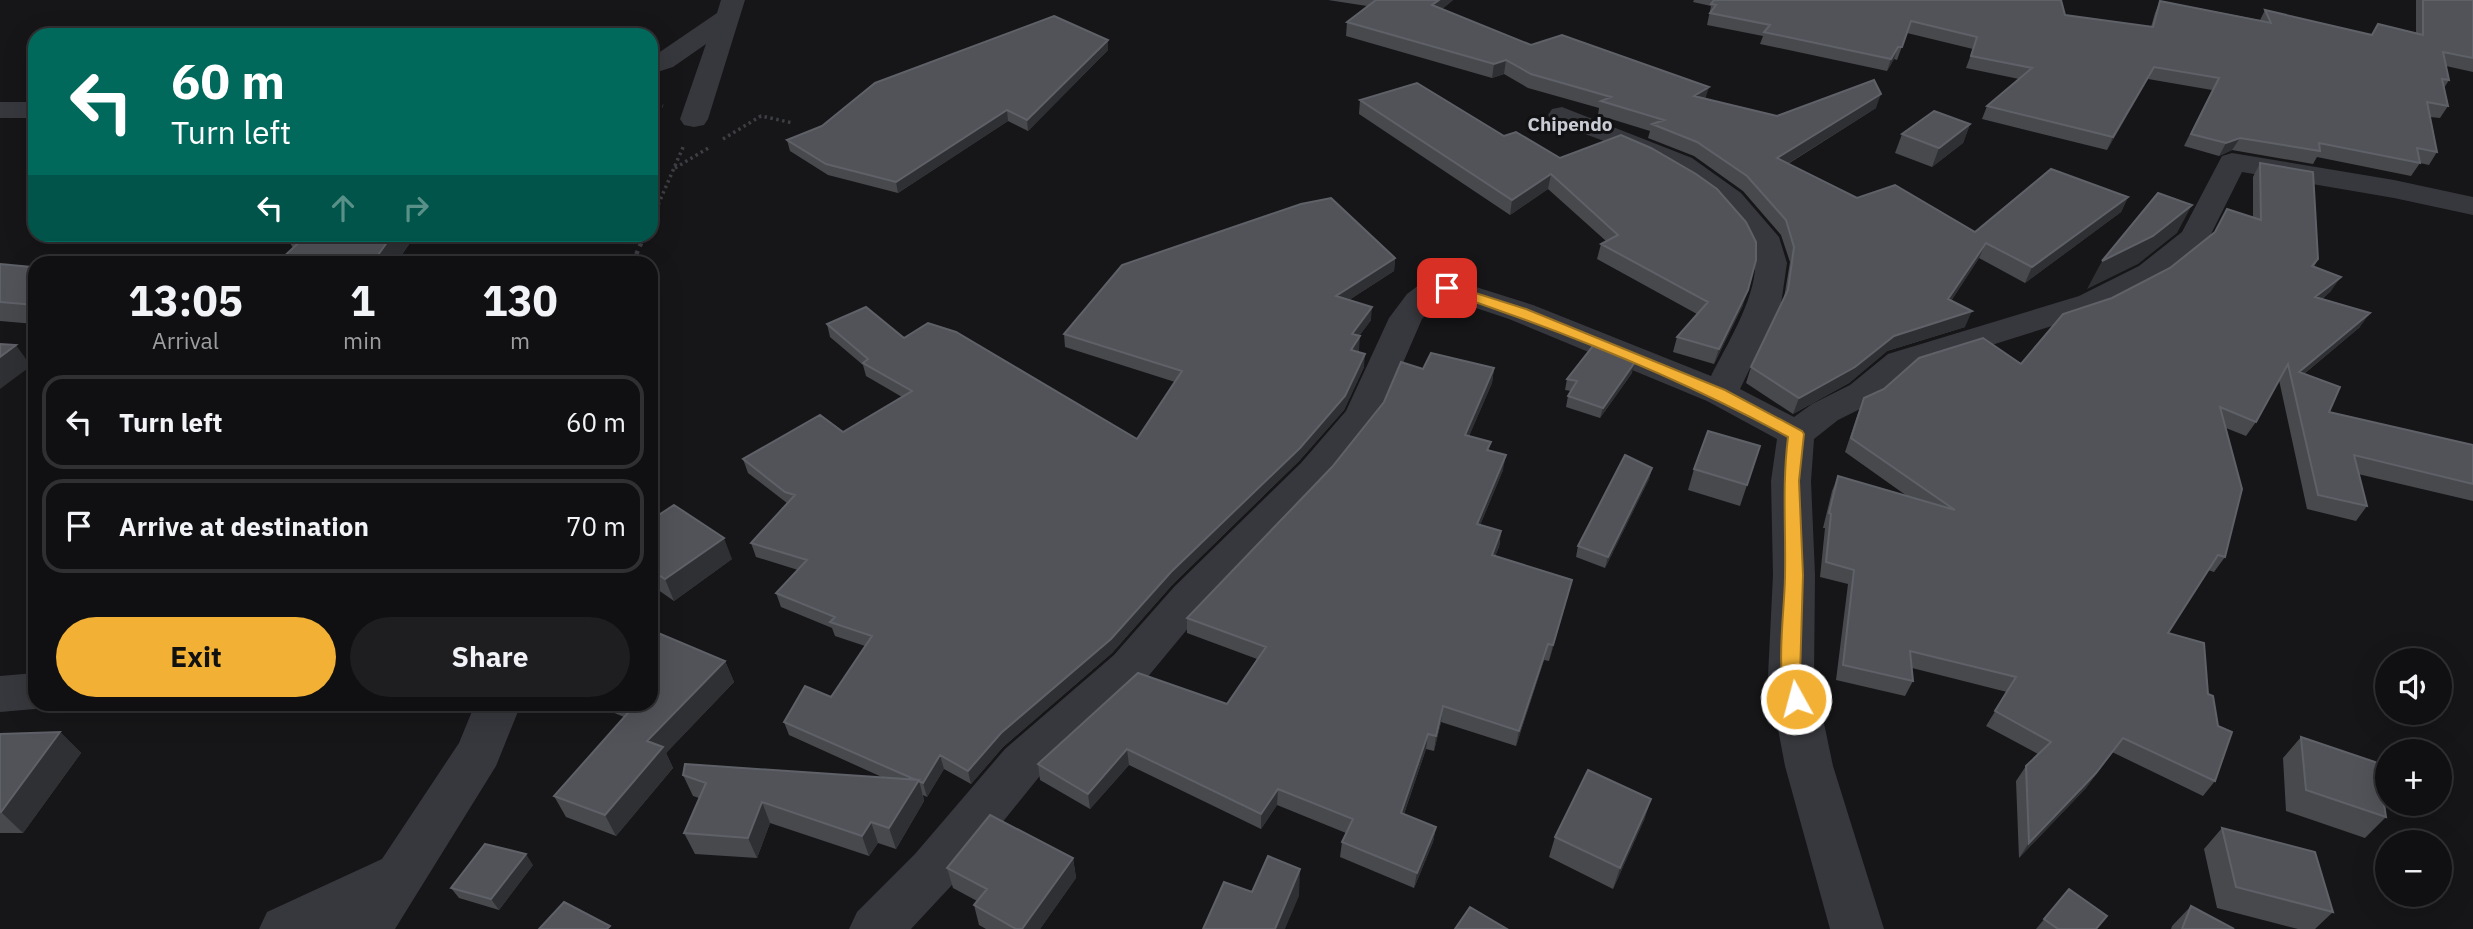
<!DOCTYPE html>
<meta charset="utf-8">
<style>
body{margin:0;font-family:"IBM Plex Sans",sans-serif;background:#1e1e20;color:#f1f3f6;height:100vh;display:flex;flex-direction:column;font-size:26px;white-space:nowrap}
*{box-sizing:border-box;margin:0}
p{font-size:23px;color:#9c9d9f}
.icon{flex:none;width:38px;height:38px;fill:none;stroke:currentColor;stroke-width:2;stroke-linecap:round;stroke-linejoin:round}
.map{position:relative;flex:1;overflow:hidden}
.panel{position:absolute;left:28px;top:256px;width:630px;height:455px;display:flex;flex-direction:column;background:#101012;border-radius:21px;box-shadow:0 7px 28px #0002,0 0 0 2px #303032}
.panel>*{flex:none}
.top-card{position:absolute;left:28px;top:28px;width:630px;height:214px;border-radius:21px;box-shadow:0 7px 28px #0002,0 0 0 2px #303032;background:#00695c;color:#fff;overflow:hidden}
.buttons{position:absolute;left:2375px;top:648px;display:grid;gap:14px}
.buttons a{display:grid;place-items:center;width:77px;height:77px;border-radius:50%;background:#101012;box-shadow:0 7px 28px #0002,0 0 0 2px #303032;font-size:35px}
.pin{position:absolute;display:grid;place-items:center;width:60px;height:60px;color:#fff;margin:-30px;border-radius:14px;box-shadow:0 4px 10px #0006}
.me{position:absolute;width:77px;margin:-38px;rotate:353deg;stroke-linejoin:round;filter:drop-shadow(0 0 5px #0008)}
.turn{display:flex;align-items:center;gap:24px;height:147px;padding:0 28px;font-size:32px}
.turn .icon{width:91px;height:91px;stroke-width:2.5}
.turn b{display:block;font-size:49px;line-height:60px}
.lanes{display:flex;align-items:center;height:66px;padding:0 28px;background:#0003;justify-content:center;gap:35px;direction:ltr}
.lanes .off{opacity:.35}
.eta{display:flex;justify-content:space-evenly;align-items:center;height:119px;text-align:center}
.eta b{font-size:42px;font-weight:700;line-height:49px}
.button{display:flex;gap:14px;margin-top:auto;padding:14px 28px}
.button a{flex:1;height:80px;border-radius:42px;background:#f2b134;color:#111;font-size:28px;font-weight:700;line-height:80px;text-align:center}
.button a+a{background:#1e1e20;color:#f1f3f6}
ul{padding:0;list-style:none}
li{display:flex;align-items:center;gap:21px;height:94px;margin:0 14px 10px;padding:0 14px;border:4px solid #303032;border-radius:21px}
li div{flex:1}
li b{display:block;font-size:26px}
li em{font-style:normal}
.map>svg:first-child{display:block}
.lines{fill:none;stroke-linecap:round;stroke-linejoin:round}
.path-far1{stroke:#3d3f44;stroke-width:3.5;stroke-dasharray:2.5 3.5;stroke-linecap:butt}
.path{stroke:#3d3f44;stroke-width:4.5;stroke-dasharray:3.5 5;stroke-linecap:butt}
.minor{fill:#37383d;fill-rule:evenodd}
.wall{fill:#47494d}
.shaded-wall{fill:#2f3033}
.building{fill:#525359;stroke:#5f6168;stroke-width:2}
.route{fill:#f2b134;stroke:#9d7322;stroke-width:2}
.labels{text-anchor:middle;stroke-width:6;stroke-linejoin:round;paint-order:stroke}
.far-quarter-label{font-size:19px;font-weight:bold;fill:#c9ccd4;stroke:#111113}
</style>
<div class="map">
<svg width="2473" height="929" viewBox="0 0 2473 929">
<rect width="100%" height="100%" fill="#161618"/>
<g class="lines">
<path class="path-far1" d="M651,102L663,106
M723,139L761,116L793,123
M675,168L710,147
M651,221L684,145"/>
<path class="path" d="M633,262L645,234"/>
<path class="minor" d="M721,0H745L708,119L704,125L694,127L684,125L680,119L706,44L673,67L651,74V58L717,13Z
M0,102H35V118H0Z
M1562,107L1692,158L1741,193L1779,237L1787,263L1781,304L1740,389L1794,417L1812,404L1850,385L1888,354L2079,296L2139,266L2182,232L2222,156L2232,153L2394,180L2473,197V215L2394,198L2242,172L2206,244L2161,280L2103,310L1912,370L1876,401L1838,420L1814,439L1811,481L1815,575L1814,676L1833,766L1884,929H1830L1785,766L1768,676L1773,575L1771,481L1777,439L1707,401L1509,319L1455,301L1442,300L1422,319L1380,416L1329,481L1204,609L1146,679L1039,777L951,886L911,929H849L857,912L915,854L1005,749L1114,655L1174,587L1301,463L1346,411L1389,318L1407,294L1423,282L1435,279L1460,282L1533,305L1711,376C1726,346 1757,297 1755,262C1753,245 1743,233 1733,221C1686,166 1616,147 1552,121L1548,115L1552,109Z
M35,673V704H51L35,709L0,712V676Z
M475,704H521L496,766L395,929H259L267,912L382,859L459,743Z"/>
</g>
<path class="wall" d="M1328,0H1453L1442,9L1531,45L1705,99L1777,116L1876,108L1788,164L1857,198L1975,232L2128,197L2121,212L2025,283L1979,258L1951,301L1965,327L1887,351L1849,383L1793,414L1746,383L1751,367L1784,298L1790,262L1781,235L1743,191L1694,156L1648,138L1650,131L1598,115L1599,108L1528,88L1504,74L1492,78L1346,36L1347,22L1367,6Z
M1694,0H2061L2065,15L2151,27L2155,13L2160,1L2260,20L2265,10L2371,35L2378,24L2416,33V0H2473V72L2446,66L2449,80L2444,88L2448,106L2440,118L2430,117L2437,152L2429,165L2420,163L2411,176L2317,157L2313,164L2232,150L2219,156L2184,146L2212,90L2148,79L2107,150L1982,119L1987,106L2019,79L1966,68L1973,49L1907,33L1897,60L1894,59L1887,71L1760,44L1763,36L1707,25L1711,6L1693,2Z
M1108,50L1028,131L1008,121L898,193L828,175L790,151L787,140Z
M1417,83L1743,305L1714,364L1673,352L1677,337L1697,314L1597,259L1601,244L1606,241L1548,189L1510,215L1359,114L1360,100Z
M1970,124L1963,143L1932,167L1895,153L1902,134Z
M2260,163L2318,259L2314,267L2331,291L2322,299L2360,327L2304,374L2329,412L2473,445V501L2358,474L2367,506L2356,521L2307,509L2279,380L2256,422L2246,436L2226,428L2225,557L2214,572L2208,570L2168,633L2215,781L2203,796L2112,752L2086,788L2019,858L2016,781L2026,766L2038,754L1986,726L2007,692L1912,668L1913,681L1905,696L1836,680L1848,584L1820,577L1825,528H1823L1832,491L1838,476L1907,496L1845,452L1858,413L1864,398L2021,364L2112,298L2170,268L2214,233L2227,209L2253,218V177Z
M285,234H416L397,262H278L293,248Z
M1395,258L1394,271L1349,300L1371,320L1359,336V350L1358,352L1364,367L1344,410L1299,461L1172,585L1112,653L1003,747L971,784L944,769L927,797L923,795L924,801L896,849L878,843L869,856L770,823L757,858L695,854L684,833L699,798L693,796L683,775L884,778L789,735L784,722L831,697L865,646L835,636L832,628L781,607L776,593L798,570L756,557L751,543L787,503L748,473L743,459L843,432L902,397L866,376L863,365L830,337L827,324L904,338L1137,439L1175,382L1065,347L1064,334Z
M0,264L32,267L35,265V324L0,321Z
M1494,368L1492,383L1469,436L1490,450L1503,470L1480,525L1501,531L1499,547L1495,556L1572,580L1549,661L1544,660L1516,746L1441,722L1434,751L1426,749L1404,814L1436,827L1433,842L1414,888L1340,857L1342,842L1346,833L1277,805L1261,829L1129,765L1090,809L1040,780L1038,764L1227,704L1257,659L1187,633V618L1332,467L1423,369Z
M1632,373L1600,418L1566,407L1568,396L1571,391L1565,390L1567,379Z
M1760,446L1740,506L1688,490L1694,469Z
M1652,468L1649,479L1605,568L1576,557L1578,546Z
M651,520L732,559L674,601L651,585Z
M725,661L734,682L666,753L673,768L616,836L566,817L554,796L624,717L593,704H651Z
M60,732L81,753L23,833H0V734Z
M2301,737L2386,817L2365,838L2286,811L2283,758Z
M1651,799L1644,820L1613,889L1549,857L1555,837Z
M2222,828L2333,912L2315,929H2298L2217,908L2204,849Z
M1073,858L1076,878L1040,929H986L979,925L974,905L977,901L953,888L947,868Z
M533,865L499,910L459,898L451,888Z
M2069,889L2096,929H2036Z
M2191,906L2234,929H2171L2172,926Z"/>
<path class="shaded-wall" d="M1439,0H1453L1431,18L1432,5Z
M1108,40V50L1028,131L1027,120Z
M1898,47L1894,59L1887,71L1891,59Z
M1506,60L1504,74L1492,78L1494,64Z
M2154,67L2148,79L2107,150L2113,137Z
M1709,87L1705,100L1694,96Z
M1881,94L1876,108L1773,173L1777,158Z
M1007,110L1008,121L898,193L896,182Z
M1970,124L1963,143L1932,167L1939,148Z
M2240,138L2232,150L2219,156L2226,143Z
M1551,174L1548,189L1510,215L1512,200Z
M2128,197L2121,212L2025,283L2032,267Z
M2192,205L2177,233L2138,264L2087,289L2102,261Z
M393,234H416L397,262H373Z
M1986,243L1979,258L1942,315L1948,299Z
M1395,258L1394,271L1335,309L1336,296Z
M2341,277L2331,291L2306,311L2315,297Z
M1748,290L1743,305L1714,364L1719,349Z
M1372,307L1371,320L1351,347L1352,334Z
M1972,311L1965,327L1887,351L1849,383L1793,414L1799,398L1894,336Z
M2370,313L2360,327L2293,383L2299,372Z
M1360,336L1359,350L1350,363L1351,350Z
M16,345L31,366L0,389V357Z
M1365,354L1364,367L1344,410L1299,461L1172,585L1112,653L1003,747L971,784L968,771L1001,733Z
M1635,362L1632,373L1600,418L1603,408Z
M1494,368L1492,383L1463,450L1465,435Z
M1506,455L1503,470L1474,540L1477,524Z
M1652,468L1649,479L1605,568L1608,557Z
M1501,531L1499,547L1489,571L1492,555Z
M724,538L732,559L674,601L665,579Z
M1572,580L1568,596L1549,661L1553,645Z
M1548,644L1544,660L1516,746L1519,731Z
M725,661L734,682L666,753L673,768L616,836L605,815L647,741Z
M1443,706L1441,722L1434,751L1436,736Z
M60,732L81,753L23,833L1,812Z
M1428,734L1426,749L1399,828L1401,813Z
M2123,738L2086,788L2019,858L2029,843Z
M1127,749L1129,765L1090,809L1088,794Z
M940,755L944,769L927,797L923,783Z
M919,780L924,801L896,849L889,828Z
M1278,789L1277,805L1261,829V814Z
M1651,799L1644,820L1613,889L1620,868Z
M762,802L770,823L757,858L748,838Z
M871,822L878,843L869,856L862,836Z
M1436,827L1433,842L1414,888L1417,873Z
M526,854L533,865L499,910L491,899Z
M1073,858L1076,878L1040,929H1022Z
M1300,869L1299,896L1285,929H1275Z"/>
<path class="building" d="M1376,0H1439L1432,5L1531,45L1562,35L1709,87L1694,96L1777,116L1874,80L1881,94L1777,158L1857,198L1895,185L1975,232L2051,169L2128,197L2032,267L1986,243L1948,299L1972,311L1894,336L1855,367L1799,398L1751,367L1788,290L1794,247L1786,220L1747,176L1697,142L1652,124L1664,120L1601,101L1611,97L1531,74L1506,60L1494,64L1347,22Z
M1714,0H2061L2065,15L2153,27L2160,1L2271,23L2265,10L2372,35L2378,24L2423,35V0H2473V58L2443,52L2449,80L2442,79L2448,106L2427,102L2437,152L2417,148L2420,163L2319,143L2320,151L2240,138L2226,143L2191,134L2219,78L2154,67L2113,137L1987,106L2032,68L1971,56L1977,37L1911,21L1902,47H1898L1891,59L1764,32L1770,25L1710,13L1716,5L1711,4Z
M1054,16L1108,40L1027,120L1007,110L896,182L826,164L787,140L822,126L875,83Z
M1417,83L1504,136L1516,132L1560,158L1621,135L1651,148L1696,174L1717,189L1746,222L1756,242V260L1748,290L1719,349L1677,337L1708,302L1601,244L1618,235L1551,174L1512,200L1360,100Z
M1934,111L1970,124L1939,148L1902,134Z
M2260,163L2313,172L2318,259L2312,266L2341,277L2315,297L2370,313L2299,372L2340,387L2329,412L2473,445V484L2354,455L2367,506L2318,495L2288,364L2256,422L2220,407L2242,489L2225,557L2218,555L2168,633L2204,643L2208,694L2213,696L2218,726L2232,732L2215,781L2123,738L2096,773L2029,843L2026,766L2051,742L1995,711L2016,677L1910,651L1913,681L1843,665L1854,570L1826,562L1831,514L1829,513L1838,476L1955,510L1851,438L1864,398L1884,389L1919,358L1983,338L2021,364L2063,314L2112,298L2170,268L2215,232L2227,209L2261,220Z
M2158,193L2192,205L2153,236L2102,261Z
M1331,198L1395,258L1336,296L1372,307L1352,334L1360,336L1351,350L1365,354L1345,396L1300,448L1171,572L1111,639L1001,733L968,771L940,755L923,783L918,781L919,780H916L784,722L805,686L831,697L872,636L830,622L835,617L776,593L807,560L751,543L795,495L785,492L743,459L820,415L843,432L912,391L863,363L868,359L827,324L866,307L904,338L928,323L956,332L1137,439L1182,371L1064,334L1122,265L1301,204Z
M308,234H393L373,262H278Z
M48,256L117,262H39Z
M0,264L32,267L35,265V305L0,302Z
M0,344L16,345L0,357Z
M1593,346L1635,362L1603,408L1568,396L1577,381L1567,379Z
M1431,353L1494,368L1465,435L1491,442L1487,450L1506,455L1477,524L1501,531L1492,555L1572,580L1553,645L1548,644L1519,731L1443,706L1436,736L1428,734L1401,813L1436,827L1417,873L1342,842L1353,819L1278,789L1261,814L1127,749L1088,794L1038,764L1138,673L1227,704L1266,647L1187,618L1332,467L1384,402L1401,362L1423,369Z
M1708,431L1760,446L1747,485L1694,469Z
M1625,455L1652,468L1608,557L1578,546Z
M674,505L724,538L665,579L651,570V520Z
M651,630L725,661L647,741L663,747L605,815L554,796L635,705L631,704H651Z
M60,732L1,812H0V734Z
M2301,737L2378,763L2386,817L2306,790Z
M685,764L919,780L889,828L871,822L862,836L762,802L748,838L684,833L706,783L683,775Z
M1588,770L1651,799L1620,868L1555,837Z
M990,815L1073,858L1022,929H1016L974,905L987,889L947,868Z
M2222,828L2315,852L2333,912L2236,887Z
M485,844L526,854L491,899L451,888Z
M1268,856L1300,869L1275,929H1203L1224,882L1252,892Z
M2069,889L2107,916L2096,929H2058L2044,919Z
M564,902L610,926L607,929H539Z
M2191,906L2234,929H2182Z
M1470,907L1507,929H1455Z"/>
<path class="route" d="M1447,284L1526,309L1725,390L1802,431L1804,434L1799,481L1803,575L1800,676L1805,699L1802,704L1796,706L1789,704C1774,676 1785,609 1785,576C1786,527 1782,486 1788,437C1678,377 1561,330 1442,291V286Z"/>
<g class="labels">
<g class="far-quarter-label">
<text x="1570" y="131">Chipendo</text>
</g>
</g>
</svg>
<div class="buttons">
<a><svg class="icon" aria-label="sound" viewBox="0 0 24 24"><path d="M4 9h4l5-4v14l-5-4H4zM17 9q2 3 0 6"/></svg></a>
<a>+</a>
<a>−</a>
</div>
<div class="pin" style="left:1447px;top:288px;background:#d93025"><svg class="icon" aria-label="arrive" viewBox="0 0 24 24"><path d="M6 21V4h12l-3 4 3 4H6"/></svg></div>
<svg class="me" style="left:1796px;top:699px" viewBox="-20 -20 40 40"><circle r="17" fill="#f2b134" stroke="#fff" stroke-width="3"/><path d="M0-11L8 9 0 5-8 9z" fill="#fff"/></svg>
<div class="top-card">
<div class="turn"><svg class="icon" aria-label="left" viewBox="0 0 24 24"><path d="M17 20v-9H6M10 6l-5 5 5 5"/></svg><div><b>60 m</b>Turn left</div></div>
<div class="lanes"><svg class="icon" aria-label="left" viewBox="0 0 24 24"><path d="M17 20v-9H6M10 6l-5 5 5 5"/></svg><svg class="icon off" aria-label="ahead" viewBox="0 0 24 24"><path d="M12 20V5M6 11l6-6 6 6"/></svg><svg class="icon off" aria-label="right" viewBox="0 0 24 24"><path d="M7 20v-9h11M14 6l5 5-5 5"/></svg></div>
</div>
<section class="panel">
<div class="eta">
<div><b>13:05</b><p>Arrival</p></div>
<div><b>1</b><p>min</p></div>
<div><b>130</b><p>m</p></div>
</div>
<ul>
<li><svg class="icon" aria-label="left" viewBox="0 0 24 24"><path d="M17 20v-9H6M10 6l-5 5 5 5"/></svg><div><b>Turn left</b></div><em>60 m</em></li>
<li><svg class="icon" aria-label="arrive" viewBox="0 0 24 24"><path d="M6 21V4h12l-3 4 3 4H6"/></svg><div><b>Arrive at destination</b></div><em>70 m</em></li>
</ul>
<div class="button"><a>Exit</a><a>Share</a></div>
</section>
</div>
